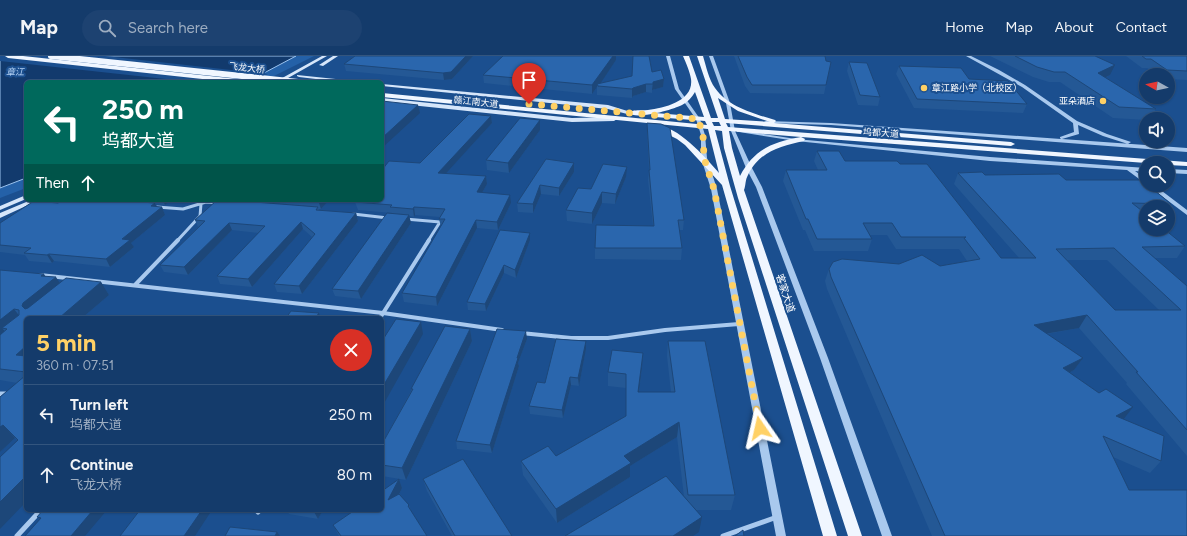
<!DOCTYPE html>
<meta charset="utf-8">
<style>
body{margin:0;font-family:Figtree,"Noto Sans SC",sans-serif;background:#1d4271;color:#f1f3f6;height:100vh;display:flex;flex-direction:column;font-size:15px;white-space:nowrap}
*{box-sizing:border-box;margin:0}
p{font-size:13px;color:#9dadc1}
.icon{flex:none;width:22px;height:22px;fill:none;stroke:currentColor;stroke-width:2;stroke-linecap:round;stroke-linejoin:round}
.map{position:relative;flex:1;overflow:hidden}
.drawer{position:absolute;left:24px;top:260px;width:360px;height:196px;display:flex;flex-direction:column;background:#143b6b;border-radius:6px;box-shadow:0 1px 3px #0004,0 0 0 1px #33557e}
.drawer>*{flex:none}
.hud{position:absolute;left:24px;top:24px;width:360px;height:122px;border-radius:6px;box-shadow:0 1px 3px #0004,0 0 0 1px #33557e;background:#00695c;color:#fff;overflow:hidden}
.needle{width:26px;rotate:278deg}
.buttons{position:absolute;left:1139px;top:12px;display:grid;gap:8px}
.buttons a{display:grid;place-items:center;width:36px;height:36px;border-radius:50%;background:#143b6b;box-shadow:0 1px 3px #0004,0 0 0 1px #33557e;font-size:20px}
.pin{position:absolute;display:grid;place-items:center;width:34px;height:34px;color:#fff;margin:-41px -17px;border-radius:50% 50% 50% 0;rotate:-45deg;box-shadow:0 0 4px #0007}
.pin .icon{rotate:45deg}
.me{position:absolute;width:44px;margin:-22px;rotate:349deg;stroke-linejoin:round;filter:drop-shadow(0 0 3px #0008)}
.turn{display:flex;align-items:center;gap:14px;height:84px;padding:0 12px;font-size:18px}
.turn .icon{width:52px;height:52px;stroke-width:2.5}
.turn b{display:block;font-size:28px;line-height:34px}
.then{display:flex;align-items:center;height:38px;padding:0 12px;background:#0003;gap:8px;font-size:15px}
.round{display:grid;place-items:center;flex:none;width:42px;height:42px;border-radius:21px;background:#1d4271}
.summary{display:flex;align-items:center;justify-content:space-between;height:68px;padding:0 12px}
h1{font-size:24px;font-weight:700;line-height:30px;color:#ffd166}
ul{padding:0;list-style:none}
li{display:flex;align-items:center;gap:12px;height:60px;padding:0 12px;border-top:1px solid #33557e}
li div{flex:1}
li b{display:block;font-size:15px}
li em{font-style:normal}
header{display:flex;align-items:center;gap:24px;box-sizing:border-box;height:56px;padding:0 20px;background:#143b6b;border-bottom:1px solid #33557e}
header strong{font-size:19px}
nav{display:flex;gap:22px;margin-inline-start:auto;font-size:14px}
.search{width:280px;height:36px;background:#1d4271;display:flex;align-items:center;gap:10px;box-sizing:border-box;padding:0 14px;border-radius:22px;color:#9dadc1;font-size:15px}
.map>svg:first-child{display:block}
.green{fill:#2461a8}
.water{fill:#123a6d;stroke:#9cc4f0}
.pier{fill:#1b4f8f}
.lines{fill:none;stroke-linecap:round;stroke-linejoin:round}
.minor-far2{stroke:#a9c9ee;stroke-width:3}
.minor-far1{stroke:#a9c9ee;stroke-width:4}
.minor{stroke:#a9c9ee;stroke-width:5}
.tertiary{fill:#a9c9ee;fill-rule:evenodd}
.secondary{fill:#d6e6fa;fill-rule:evenodd}
.primary{fill:#f0f6ff;fill-rule:evenodd}
.primary-bridge{stroke:#f0f6ff;stroke-width:6}
.wall{fill:#245895;fill-rule:evenodd}
.shaded-wall{fill:#1d4779}
.building{fill:#2a66ad;stroke:#1d4779;fill-rule:evenodd}
.route{stroke:#ffd166;stroke-width:7;stroke-dasharray:0 12.6}
.poi-dot{fill:#ffd166;stroke:#1b4f8f;stroke-width:1.5}
.labels{text-anchor:middle;stroke-width:4;stroke-linejoin:round;paint-order:stroke}
.far-street-label{font-size:9px;fill:#fff;stroke:#1b4f8f}
.far-water-label{font-size:9px;font-style:italic;fill:#b5d3f5;stroke:#1b4f8f}
.far-poi-label{font-size:9px;fill:#fff;stroke:#1b4f8f;text-anchor:start}
.street-label{font-size:10px;fill:#fff;stroke:#1b4f8f}
</style>
<header>
<strong>Map</strong>
<div class="search"><svg class="icon" aria-label="search" viewBox="0 0 24 24"><circle cx="10" cy="10" r="6"/><path d="M15 15l6 6"/></svg>Search here</div>
<nav><a>Home</a><a>Map</a><a>About</a><a>Contact</a></nav>
</header>
<div class="map">
<svg width="1187" height="480" viewBox="0 0 1187 480">
<rect width="100%" height="100%" fill="#1b4f8f"/>
<path class="green" d="M296,0H314L262,26H247Z
M26,122V132L0,142V132Z"/>
<path class="water" d="M0,0H296L247,26H26V122L0,132Z"/>
<path class="pier" d="M0,0H105L268,18L252,26H193L0,5Z"/>
<g class="lines">
<path class="minor-far2" d="M157,151L183,153L206,146L219,147
M353,158L388,162
M405,163L440,166L428,185
M177,185L200,160L201,148"/>
<path class="minor-far1" d="M40,219L383,257L502,274
M135,229L178,184
M380,262L429,184
M521,277L571,282H608L665,274L739,268"/>
<path class="minor" d="M0,338H6L0,344
M258,456L260,454
M17,480L41,454
M723,480L777,461"/>
<path class="tertiary" d="M666,0H670L679,33L700,63L705,79L707,102L717,133L786,480H776L711,133L701,102V79L696,63L675,33Z
M709,0H713L730,47L735,75L752,112L762,131L828,302L892,480H882L820,302L756,131L746,112L731,75L726,47Z
M966,0H971L999,14L1025,29L1077,65L1107,78L1131,86L1128,88L1103,80L1078,69L1079,78L1062,83L1187,92V96L831,69L766,67L764,66L766,65L831,67L1061,83L1060,82V81L1074,76L1073,67L1022,31Z
M737,74L796,83L990,101L1146,112V116L1135,115L1146,123V128L1127,114L990,105L796,85L739,76H737Z
M1168,113L1187,114V118L1168,117Z
M1147,129H1154L1187,154V159Z"/>
<path class="secondary" d="M322,0H327L281,26H275Z
M333,0H338L323,10L319,9Z
M297,19L355,25L357,26H341L299,21L297,20Z
M382,28L608,49L634,57L631,59L608,53L382,30Z
M382,42L572,62L614,61L617,63L614,65L572,66L382,46Z
M26,139V143L0,154V150Z
M31,144H39L0,162V157Z"/>
<path class="primary" d="M5,0H23L247,24L250,26H230L8,2Z
M683,0H689L711,62H718L697,0H703C706,10 709,24 715,32C728,51 755,58 775,64L776,65L774,67L1011,86L1015,88L1011,90L726,67L728,71L1187,106V110L1168,109V107H1146L801,81L805,83L804,85C780,90 759,96 748,119C745,124 746,129 744,134L862,480H848L738,142L724,92L722,75L715,74L730,130L837,480H823L722,129L685,89L677,83L657,73C671,62 710,106 719,117L708,73L382,41V37L707,69L705,65L655,61L652,59L655,57L704,61L695,36C692,41 688,46 682,49C672,54 637,64 628,57C633,53 642,55 648,54C665,52 694,45 691,23C690,16 686,7 683,0ZM718,42L738,55L770,66L725,63ZM712,66H719L721,70H714ZM729,75L801,81C773,86 754,93 740,120L732,92Z"/>
<path class="primary-bridge" d="M51,0L298,26"/>
</g>
<path class="wall" d="M473,0L452,23L444,24L346,15L344,8Z
M503,0H616V4L600,27L652,16L664,23L663,31L652,34V37L646,36L633,40L632,42L597,39V31L592,38L484,27L483,19Z
M734,0H825L826,5L831,6L824,38L750,37L745,30Z
M990,0H1095L1110,19L1105,22L1156,53L1150,63H1146V64L1113,62L1060,26H1049L1033,21Z
M1122,0H1187V24L1168,23V19H1157L1147,12H1142L1126,0Z
M849,6L880,41L878,50L858,49L847,15Z
M899,10L969,23L1027,48L1023,57L914,52L896,18Z
M491,60L492,67L446,117L486,120L487,128L482,137L511,147L498,174L477,172L437,250L404,246L402,237L441,171L439,163L440,161L415,159L414,161L409,160L411,167L361,243L335,240L332,233L392,158V157L358,154L355,146L420,107Z
M647,67L684,164L683,174H680L682,192L681,204L595,203V192L653,170L648,124L649,114L647,77Z
M540,74L509,117L487,114L486,104Z
M817,95L845,105L900,108L1001,202H1019L954,128L958,117L1066,124L1171,148L1168,152V151H1146V173L1185,190L1177,202H1155L1187,230V400L1126,328L1127,327L1079,272L1047,278L1083,302L1074,314L1069,317L1123,363L1161,405L1150,417L1113,401L1129,434L1187,480H932L827,233L825,225L829,213L899,208L940,210L967,205L959,193H896L887,179H869L872,183L868,195H814L805,174H803L783,125L786,114H818L814,105ZM1067,204H1107L1159,254H1115Z
M546,103L574,116L559,140L541,138L533,157L518,156L517,147Z
M626,121L615,148L602,147L592,168L567,165L566,154L591,133Z
M63,144H171L165,149L156,148L157,151H162L165,159L131,187L134,191L110,211L54,205L52,207L29,205L25,199L0,196V167L58,147Z
M217,144H329L321,153H319V155L356,157L358,165L302,238L277,236L274,228L312,181L303,173L252,231L220,228L217,220L259,177L232,174L188,219L164,216L160,209L198,171L195,164Z
M500,174L530,184L516,222L504,217L486,255L468,254L467,246Z
M0,214L45,220L60,227L101,226L109,239L82,262H26V446L17,384L15,382L0,396V341L17,327L0,324Z
M470,273L472,285L406,424L382,420V388L411,335V333Z
M527,283L518,307L519,310L492,397L457,393L456,385Z
M586,285V293L579,330L571,329L563,362L530,358L529,350L545,327Z
M668,285L735,439L731,454H695L699,476L684,441L677,381L630,410V421L557,467L523,419L521,405L556,400L626,360V332L608,330V316L643,297L642,311L639,336H671L667,300Z
M399,423L402,432L399,439L409,449L411,455L427,480H339L333,469Z
M423,423L512,480H452L427,435Z
M287,454H323L318,463L289,458Z"/>
<path class="shaded-wall" d="M466,0H473L452,23L444,24L443,17Z
M613,0H616V4L598,31L597,28V31L592,38V29Z
M1115,9L1110,19L1092,28L1098,17Z
M664,23L663,31L652,34L653,26Z
M646,28V36L633,40L632,42V33L633,32Z
M418,49L420,57L382,92V82Z
M491,60L492,67L439,125L438,117Z
M540,64V74L509,117L508,107Z
M574,107V116L559,140V132Z
M627,111L626,121L615,148L616,138Z
M486,120L487,128L478,144L477,136Z
M540,129L541,138L533,157V148Z
M602,136V147L592,168V157Z
M510,139L511,147L498,174L497,166Z
M163,144H171L165,149Z
M318,144H329L321,153Z
M155,147L158,154L162,151L165,159L131,187L134,191L110,211L106,203L151,150Z
M414,151L415,159L414,161L413,153Z
M356,157L358,165L302,238L299,230Z
M409,159L411,167L361,243L358,235Z
M476,164L477,172L437,250L436,241Z
M301,166L303,173L252,231L248,223Z
M229,167L232,174L188,219L184,211Z
M530,177V184L516,222L515,214Z
M49,198L54,205L52,207L47,199Z
M504,209V217L486,255L485,248Z
M44,218L49,226L56,221L64,234L33,260L22,250L23,247L41,220Z
M101,226L109,239L82,262H59Z
M14,253L24,266L2,272L8,279L0,281V264Z
M319,257L320,262H315Z
M1087,259L1079,272L1027,281L1034,269Z
M421,266L423,278L382,351V332Z
M470,273L472,285L406,424L402,412Z
M526,275L527,283L518,307L519,310L492,397L490,389L517,302Z
M586,285V293L579,330L578,322Z
M26,290V312L16,299Z
M643,297L642,311L637,350L638,336Z
M1083,302L1074,314L1054,325L1063,312Z
M570,321L571,329L563,362L562,354Z
M1133,351L1123,364L1116,360Z
M679,366L677,381L630,410V421L557,467L556,453L624,400Z
M3,369L15,382L0,396V371Z
M26,420V446L0,473V446Z
M399,423L402,432L392,453L388,444Z
M93,454H107L85,480H71Z
M202,454H212L195,480H184Z
M313,454H323L318,463Z
M702,461L699,476L693,480H673Z
M277,476L280,480H275Z"/>
<path class="building" d="M355,0H466L451,16L443,17L344,8Z
M503,0H613L592,29L483,19Z
M633,0H649L652,16L661,14L664,23L653,26V28H646L633,32L632,33L598,30L597,28L632,20Z
M738,0H825L826,5L831,6L826,29H752L747,21Z
M1015,0H1095L1115,9L1098,17L1156,53L1119,51L1065,16H1054L1037,11Z
M1142,0H1187V15L1167,14L1151,3H1146Z
M849,6L867,7L880,41L860,39Z
M899,10L961,12L969,23L1008,25L1027,48L917,43Z
M382,45L418,49L382,82Z
M469,58L491,60L438,117L486,120L477,136L510,139L497,166L476,164L436,241L402,237L445,163H439L445,153L414,151L413,153L390,151L392,149L355,146L357,144H382V114L389,105L420,107Z
M520,62L540,64L508,107L486,104Z
M647,67L661,68L670,72L684,164H678L682,192H595L596,169L654,170L649,114H650Z
M817,95H839L845,105H897L900,108H927L1001,202H1036L958,117L982,116L985,119L1059,118L1066,124H1141L1146,128V129H1148L1171,148L1132,147L1146,158V173H1164L1185,190L1142,191L1187,230V374L1136,316H1138L1087,259L1034,269L1083,302L1063,312L1099,337L1106,333L1133,351L1116,360L1164,380L1161,405L1103,380L1129,434H1187V480H945L831,221L829,213L833,206L842,203L899,208L922,199L940,210L980,203L964,182L966,181H901L892,167H863L872,183H817L808,163H806L786,114H827ZM1114,192L1181,254H1115L1056,193Z
M546,103L574,107L559,132L540,129L533,148L517,147Z
M603,108L627,111L616,138L602,136L592,157L566,154L578,132L591,133Z
M63,144H111L155,147L151,150L162,151L122,183L130,184L106,203L49,198L47,199L24,197L31,192L0,189V167L34,145L58,147Z
M217,144H229L318,151L316,154L356,157L299,230L274,228L315,178L301,166L248,223L217,220L265,170L229,167L184,211L160,209L205,165L195,164Z
M387,157L409,159L358,235L332,233Z
M500,174L530,177L515,214L504,209L485,248L467,246Z
M0,214L44,218L41,220L56,221L23,247L22,250L25,253L28,252L66,222L101,226L59,262H26V290L16,299L26,300V316L0,313V279L7,273L2,272L19,259V254L14,253L0,264Z
M291,255L319,257L315,262H286Z
M396,263L421,266L382,332V285Z
M445,270L470,273L402,412L382,409V388L413,333H411Z
M497,273L526,275L517,302H518L490,389L456,385Z
M556,283L586,285L578,322L570,321L562,354L529,350L537,326L545,327Z
M668,285H705L735,439H688L679,366L624,400L631,407L556,453L521,405L548,390L556,400L626,360V318L608,316L612,294L643,297L638,336H675Z
M26,319V420L0,446V401L18,384L3,369L0,371V341Z
M463,403L512,480H455L423,423Z
M666,420L702,461L673,480H565Z
M399,423L388,444L399,438L409,449L408,450L427,480H341L333,469L355,454H382V435Z
M43,454H93L71,480H25L41,462L37,461Z
M140,454H202L184,480H120Z
M230,471L277,476L275,480H225Z
M743,474L744,480H735Z"/>
<g class="lines">
<path class="route" d="M529,48L698,63L703,79L704,102L714,133L760,372"/>
</g>
<g class="poi-dot">
<circle cx="924" cy="32" r="4"/>
<circle cx="1103" cy="45" r="4"/>
</g>
<g class="labels">
<g class="far-street-label">
<text transform="translate(247 12) rotate(6)" y="3">飞龙大桥</text>
<text transform="translate(476 46) rotate(6)" y="3">赣江南大道</text>
<text transform="translate(881 77) rotate(4)" y="3">坞都大道</text>
</g>
<g class="far-water-label">
<text x="15" y="19">章江</text>
</g>
<g class="far-poi-label">
<text x="932" y="35">章江路小学（北校区）</text>
<text x="1095" y="48" text-anchor="end">亚朵酒店</text>
</g>
<g class="street-label">
<text transform="translate(786 237) rotate(72)" y="4">客家大道</text>
</g>
</g>
</svg>
<div class="buttons">
<a><svg class="needle" viewBox="-14 -14 28 28"><path d="M0-13l5 13h-10z" fill="#e53935"/><path d="M0 13l5-13h-10z" fill="#9dadc1"/></svg></a>
<a><svg class="icon" aria-label="sound" viewBox="0 0 24 24"><path d="M4 9h4l5-4v14l-5-4H4zM17 9q2 3 0 6"/></svg></a>
<a><svg class="icon" aria-label="search" viewBox="0 0 24 24"><circle cx="10" cy="10" r="6"/><path d="M15 15l6 6"/></svg></a>
<a><svg class="icon" aria-label="layers" viewBox="0 0 24 24"><path d="M12 4l9 5-9 5-9-5zM3 14l9 5 9-5"/></svg></a>
</div>
<div class="pin" style="left:529px;top:48px;background:#d93025"><svg class="icon" aria-label="arrive" viewBox="0 0 24 24"><path d="M6 21V4h12l-3 4 3 4H6"/></svg></div>
<svg class="me" style="left:760px;top:372px" viewBox="-20 -20 40 40"><path d="M0-17L14 15 0 8-14 15z" fill="#ffd166" stroke="#fff" stroke-width="4"/></svg>
<div class="hud">
<div class="turn"><svg class="icon" aria-label="left" viewBox="0 0 24 24"><path d="M17 20v-9H6M10 6l-5 5 5 5"/></svg><div><b>250 m</b>坞都大道</div></div>
<div class="then">Then<svg class="icon" aria-label="ahead" viewBox="0 0 24 24"><path d="M12 20V5M6 11l6-6 6 6"/></svg></div>
</div>
<section class="drawer">
<div class="summary"><div><h1>5 min</h1><p>360 m · 07:51</p></div><a class="round" style="background:#d93025;color:#fff"><svg class="icon" aria-label="close" viewBox="0 0 24 24"><path d="M6 6l12 12M18 6L6 18"/></svg></a></div>
<ul>
<li><svg class="icon" aria-label="left" viewBox="0 0 24 24"><path d="M17 20v-9H6M10 6l-5 5 5 5"/></svg><div><b>Turn left</b><p>坞都大道</p></div><em>250 m</em></li>
<li><svg class="icon" aria-label="ahead" viewBox="0 0 24 24"><path d="M12 20V5M6 11l6-6 6 6"/></svg><div><b>Continue</b><p>飞龙大桥</p></div><em>80 m</em></li>
</ul>
</section>
</div>
